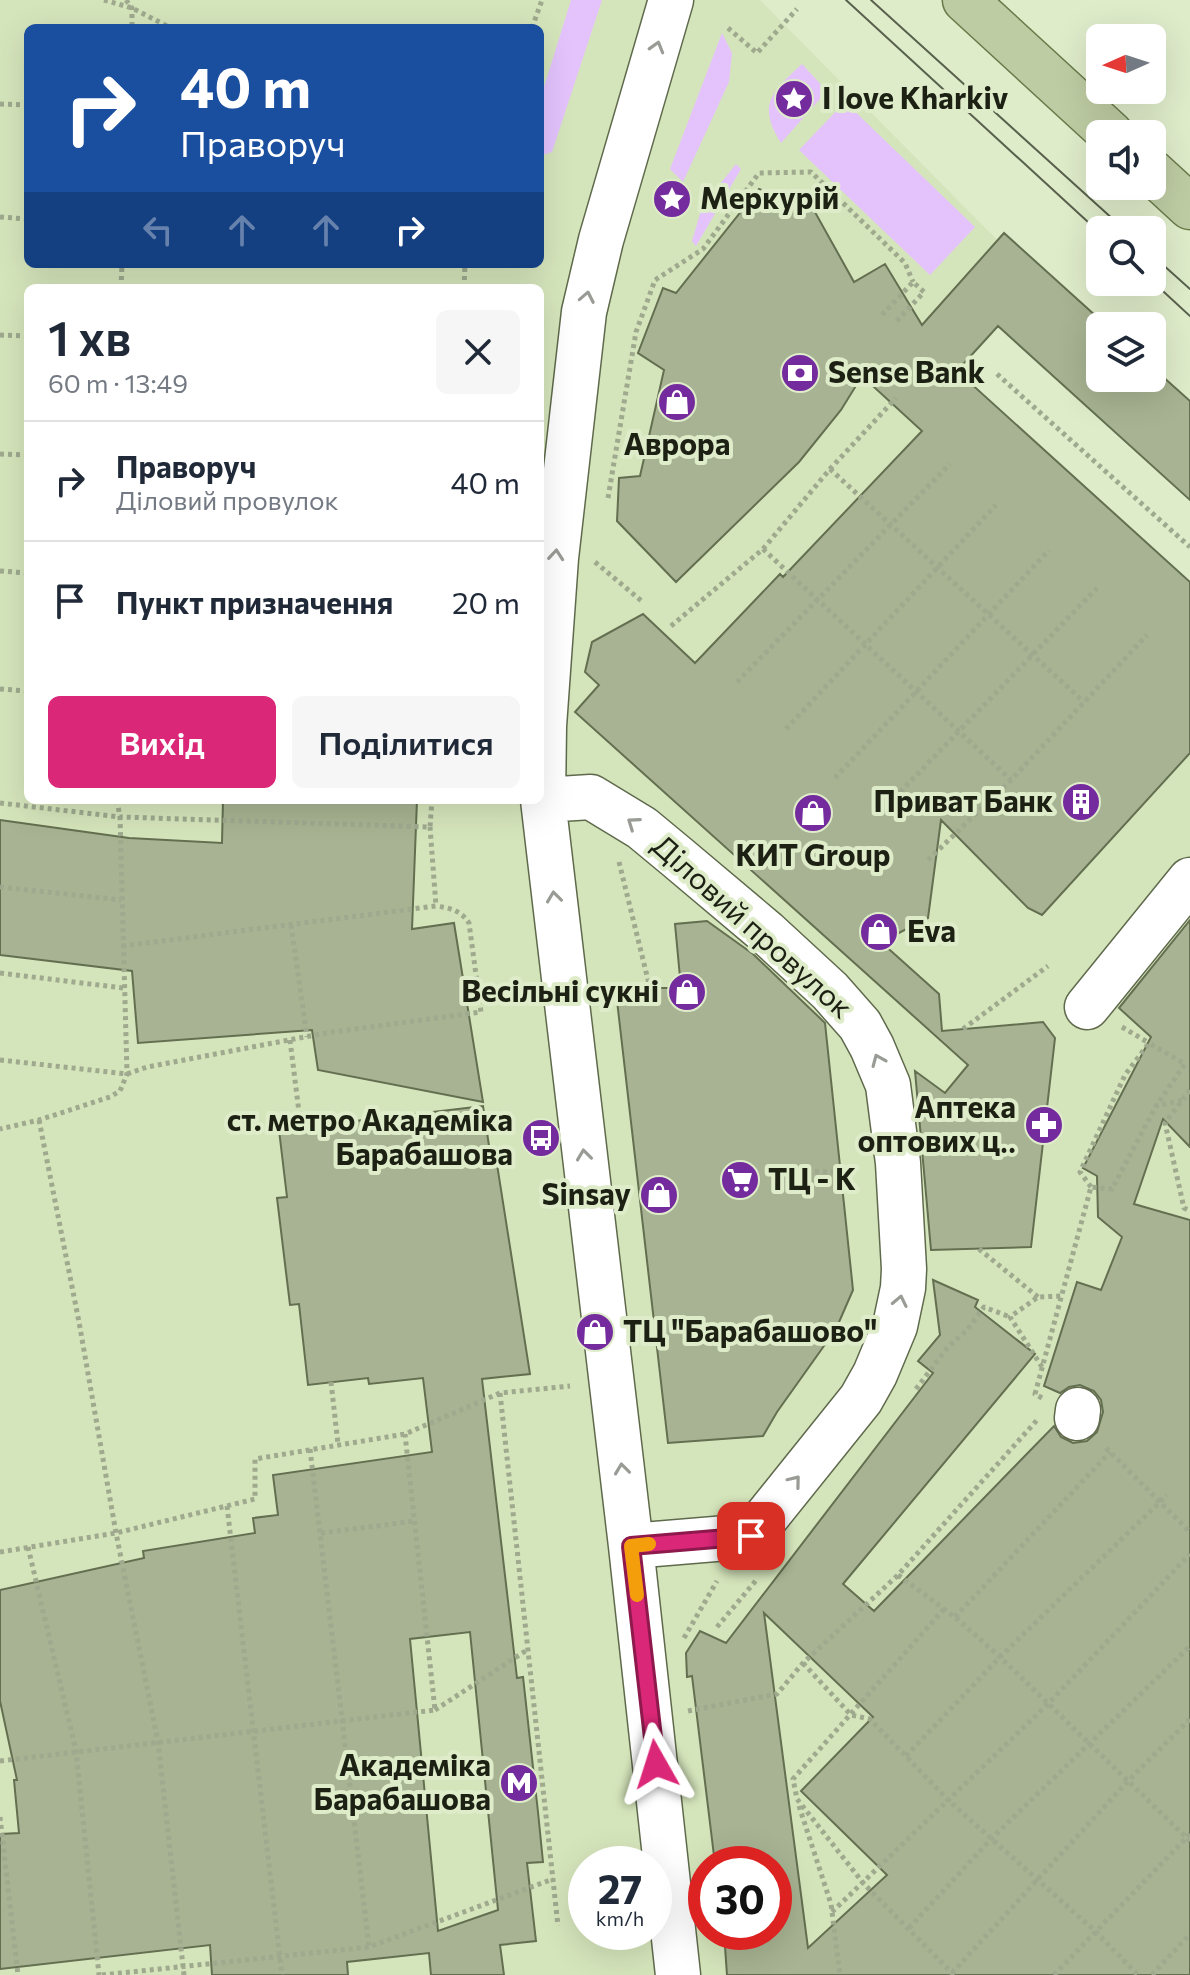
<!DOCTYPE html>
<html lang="uk">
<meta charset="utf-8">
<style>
body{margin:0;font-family:Commissioner,sans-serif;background:#f6f6f7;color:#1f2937;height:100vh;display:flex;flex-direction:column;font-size:30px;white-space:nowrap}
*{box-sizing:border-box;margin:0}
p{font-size:26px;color:#747a83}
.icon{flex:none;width:44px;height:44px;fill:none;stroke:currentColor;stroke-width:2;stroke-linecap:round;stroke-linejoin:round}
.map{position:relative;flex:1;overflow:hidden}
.drawer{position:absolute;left:24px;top:284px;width:520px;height:520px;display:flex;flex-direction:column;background:#fff;border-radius:12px;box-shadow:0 8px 32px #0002}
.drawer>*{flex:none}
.guide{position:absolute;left:24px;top:24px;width:520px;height:244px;border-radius:12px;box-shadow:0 8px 32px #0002;background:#1a4fa0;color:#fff;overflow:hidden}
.needle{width:52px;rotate:267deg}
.fabs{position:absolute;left:1086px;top:24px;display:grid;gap:16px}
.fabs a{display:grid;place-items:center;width:80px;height:80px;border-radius:12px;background:#fff;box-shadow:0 8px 32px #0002;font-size:40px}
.speed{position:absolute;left:568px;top:1846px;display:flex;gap:16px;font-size:40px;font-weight:700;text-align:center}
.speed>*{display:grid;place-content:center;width:104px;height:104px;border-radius:50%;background:#fff;box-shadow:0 8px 32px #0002;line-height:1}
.speed small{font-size:20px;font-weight:400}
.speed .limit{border:12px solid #d22;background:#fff;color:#111}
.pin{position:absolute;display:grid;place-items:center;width:68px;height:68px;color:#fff;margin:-34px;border-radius:16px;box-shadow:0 4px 12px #0006}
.me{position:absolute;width:88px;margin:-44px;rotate:354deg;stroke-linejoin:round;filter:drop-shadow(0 0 6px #0008)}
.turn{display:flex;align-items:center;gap:28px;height:168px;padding:0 24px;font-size:36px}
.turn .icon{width:104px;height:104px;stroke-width:2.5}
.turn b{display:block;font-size:56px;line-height:68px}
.lanes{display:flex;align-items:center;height:76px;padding:0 24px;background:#0003;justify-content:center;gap:40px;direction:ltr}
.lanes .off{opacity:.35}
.round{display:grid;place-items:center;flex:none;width:84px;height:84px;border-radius:12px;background:#f6f6f7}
.headline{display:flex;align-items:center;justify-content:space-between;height:136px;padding:0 24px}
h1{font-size:48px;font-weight:600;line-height:60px}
.button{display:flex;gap:16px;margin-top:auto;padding:16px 24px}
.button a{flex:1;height:92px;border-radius:12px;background:#db2777;color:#fff;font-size:32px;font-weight:600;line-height:92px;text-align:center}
.button a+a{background:#f6f6f7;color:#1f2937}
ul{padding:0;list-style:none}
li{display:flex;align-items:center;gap:24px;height:120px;padding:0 24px;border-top:2px solid #e0e1e3}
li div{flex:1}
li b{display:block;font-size:30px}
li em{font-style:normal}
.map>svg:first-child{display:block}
.built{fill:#d5e5bb;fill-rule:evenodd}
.green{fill:#e4c3fd}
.building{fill:#a7b392;stroke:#646f51;stroke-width:2;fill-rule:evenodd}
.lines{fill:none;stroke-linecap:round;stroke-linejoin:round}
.minor-casing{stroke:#5f6a4c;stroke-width:47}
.major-casing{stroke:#697a49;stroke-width:47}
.path{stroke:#9fa98e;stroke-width:5;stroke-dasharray:4 4;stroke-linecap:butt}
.minor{stroke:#fff;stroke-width:44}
.major{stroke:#becca3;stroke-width:44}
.tram{stroke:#59604d;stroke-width:2}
.oneway{stroke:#999b95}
.route-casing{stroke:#8e194d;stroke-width:20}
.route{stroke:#db2777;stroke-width:14}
.slow{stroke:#f59e0b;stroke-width:14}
.labels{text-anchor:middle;stroke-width:8;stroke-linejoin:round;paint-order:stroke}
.poi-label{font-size:30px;font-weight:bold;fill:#1c2114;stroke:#dfecca;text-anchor:start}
.street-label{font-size:30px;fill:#1c2114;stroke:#dfecca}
</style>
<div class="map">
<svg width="1190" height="1975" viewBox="0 0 1190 1975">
<rect width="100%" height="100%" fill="#dfecca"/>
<path class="built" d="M0,0H760L1016,259L930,372L1190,609V1975H0ZM28,28H540V264H28ZM28,288H540V800H28ZM586,1864H654V1932H586ZM706,1864H774V1932H706Z"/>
<path class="green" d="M571,0H602L552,152L540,156V100Z
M722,33L732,53L729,82L683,182L670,169Z
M802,64L827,91L781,143C756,104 773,91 802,64Z
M845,102L975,227L930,275L799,150Z
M736,164L741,169L696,246L692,241L702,207Z"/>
<path class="building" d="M759,189L786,199L806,196L854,282L885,264L922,325L1004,233L1107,326H1100V378H1152V367L1190,401V500L998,326L957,371L1190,582V753L1042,915L1028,908L941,820L928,918L881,942L939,994L942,1031L1043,1022L1055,1038L1031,1247L931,1250L915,1071L945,1093L968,1065L575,712L599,685L585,672L592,642L643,614L695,663L780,574L783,577L922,431L862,376L841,410L799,462L676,582L617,521L619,478L640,476L664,370L638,353L663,288L676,293Z
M223,800H417L412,929L454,923L483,1102L318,1070L312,1030L138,1043L132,971L0,955V820L129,838L222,843Z
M1190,920V1147L1163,1119L1134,1204L1190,1220V1975H727L724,1932H776L774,1864H715L692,1676L687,1677L686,1653L700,1631L726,1643L933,1373L918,1361L940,1335L933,1280L978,1300L975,1307L1035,1354L843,1584L874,1611L1054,1426L1061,1437L1073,1443L1087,1441L1097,1432L1103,1412L1101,1400L1094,1391L1080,1385L1069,1387L1060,1393L1044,1386L1077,1282L1101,1290L1122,1237L1098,1217L1097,1176L1083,1168L1151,1037L1119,1008ZM764,1613L873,1717L801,1791L887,1875L808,1948Z
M707,921L753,954L825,1023L853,1290L836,1329L777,1412L763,1436L668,1443L616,992L650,988H681L675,924Z
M483,1106L491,1159L496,1158L530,1374L482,1379L517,1678L523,1677L538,1812L543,1862L527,1863L536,1941L500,1945L504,1975H431L429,1953L347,1962L348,1975H212L210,1945L0,1969V1834L19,1833L14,1780H17L0,1701V1590L144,1558L143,1551L255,1533L253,1518L278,1515L273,1475L432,1452L423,1378L369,1384L368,1378L308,1385L299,1304L290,1305L277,1198L287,1197L279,1130ZM470,1632L498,1910L438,1931L410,1639Z"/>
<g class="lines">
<defs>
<path id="minor" d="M671,0L601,240L584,312L556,558L544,726L543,800L631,1546L678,1975
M543,800L591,797L642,828L677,857L766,932L830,991L860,1025L872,1047L888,1085L898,1163L904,1269L903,1288L895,1326L875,1374L861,1399L751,1536L631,1546
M1087,1007L1190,880
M1077,1418L1078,1410"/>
<path id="major" d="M965,0L1111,134
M1152,172L1190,207"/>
</defs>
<use href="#minor" class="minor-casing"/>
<use href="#major" class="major-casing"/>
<path class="path" d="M104,0L132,8L171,28
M126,0L132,8V28
M532,28L542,0
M728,28L757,53L797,9
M0,104L28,105
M0,217L28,219
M121,288L122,264
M464,288L465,264
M882,315L913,282L924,292L895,323
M0,335L28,336
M997,374L1190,547
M0,454L28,455
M830,469L1084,702
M608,498L636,332L655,280L703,249L759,173L811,172L905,263L913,282
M763,549L1011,780
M595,562L644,603
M0,571L28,573
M671,626L763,549L830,469L896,398
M737,682L950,464
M0,689L28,691
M786,729L996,505
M835,778L1049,550
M117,800L120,817L430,827L432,800
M0,803L120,817L127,1074L120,1091L110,1097L39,1120L0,1129
M878,815L1097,588
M928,860L1011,780L1147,635
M619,862L650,988
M0,887L121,900
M291,925L307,1037
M122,946L436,906L430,827
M0,973L123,988
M1122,1027L1149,1043
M963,1029L1048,966
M290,1040L301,1128
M0,1060L127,1074L147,1067L326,1033L481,1012L469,923C461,910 449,908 436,906
M1190,1090L1165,1123L1184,1208L1190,1211
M39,1120L79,1322L116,1533L158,1742L184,1975
M799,1171L840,1172
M1091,1187L1080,1172L1125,1075L1149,1043L1185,1064L1156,1106
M979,1249L1038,1297
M1042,1367L1010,1317L1038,1297L1061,1296
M331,1382L338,1444
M916,1389L948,1347L967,1330L984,1307L1010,1317
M500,1393L558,1926
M1042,1398L1035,1394L1091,1187L1112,1189L1156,1106L1183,1100
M1106,1448L1190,1532
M310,1449L369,1947
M227,1506L282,1975
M321,1533L415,1521
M28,1547L76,1751L99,1975
M0,1552L116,1533L255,1499V1459L405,1434L500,1393L570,1386
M898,1575L955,1617L1000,1657L1190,1841
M944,1609L793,1779L797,1799L864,1884L954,1975
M955,1617L1110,1452
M717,1627L758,1578
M684,1638L717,1581
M803,1663L851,1715L870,1719L948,1800L1095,1931L1138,1975
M435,1710L527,1650
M688,1711L777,1694L803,1663L898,1575L1038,1419
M906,1756L1000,1657L1167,1495
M0,1761L435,1710L405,1434
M799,1806L831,1904L840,1975
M0,1817L18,1975
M832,1912L1049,1703L1190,1554
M909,1928L991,1839L1190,1646
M952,1973L1127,1782L1190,1719
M102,1975L369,1947L553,1879
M1054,1975L1190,1834
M1152,1975L1190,1934"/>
<use href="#minor" class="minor"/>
<use href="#major" class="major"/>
<path class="tram" d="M846,0L1100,233
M871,0L1125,230
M1152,255L1190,289
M1152,281L1190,316"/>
</g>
<defs><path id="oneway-chevron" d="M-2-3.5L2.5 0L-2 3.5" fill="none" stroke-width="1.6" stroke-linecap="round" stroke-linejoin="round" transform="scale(2)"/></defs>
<g class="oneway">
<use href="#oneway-chevron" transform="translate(657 47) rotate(-74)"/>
<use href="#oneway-chevron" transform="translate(587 297) rotate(-79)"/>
<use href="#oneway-chevron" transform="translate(556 555) rotate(-85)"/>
<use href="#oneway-chevron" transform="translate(633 823) rotate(-145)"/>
<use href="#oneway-chevron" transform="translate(554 897) rotate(-97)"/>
<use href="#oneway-chevron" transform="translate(878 1060) rotate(-113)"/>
<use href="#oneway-chevron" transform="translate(584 1155) rotate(-97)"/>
<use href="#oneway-chevron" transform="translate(900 1301) rotate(-78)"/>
<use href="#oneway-chevron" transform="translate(622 1469) rotate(-97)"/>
<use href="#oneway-chevron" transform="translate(795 1481) rotate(-51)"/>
</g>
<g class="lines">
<defs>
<path id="route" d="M656,1764L631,1546L751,1536"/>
</defs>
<use href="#route" class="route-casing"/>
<use href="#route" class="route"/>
<path class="slow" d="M637,1595L631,1546L649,1544"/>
</g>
<defs>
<symbol id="sight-disc" viewBox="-11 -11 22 22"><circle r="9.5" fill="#742b9e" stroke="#dfecca"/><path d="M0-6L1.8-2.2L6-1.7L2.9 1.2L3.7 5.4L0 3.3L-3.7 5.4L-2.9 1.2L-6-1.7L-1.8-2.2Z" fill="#fff"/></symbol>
<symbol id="bank-disc" viewBox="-11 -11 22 22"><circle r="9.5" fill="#742b9e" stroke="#dfecca"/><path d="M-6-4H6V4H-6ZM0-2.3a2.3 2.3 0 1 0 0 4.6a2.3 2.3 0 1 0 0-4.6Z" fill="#fff"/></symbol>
<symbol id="shop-disc" viewBox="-11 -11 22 22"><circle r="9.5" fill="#742b9e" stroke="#dfecca"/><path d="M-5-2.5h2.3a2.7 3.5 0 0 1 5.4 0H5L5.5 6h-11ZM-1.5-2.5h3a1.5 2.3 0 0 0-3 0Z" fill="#fff"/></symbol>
<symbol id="building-disc" viewBox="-11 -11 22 22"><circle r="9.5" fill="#742b9e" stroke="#dfecca"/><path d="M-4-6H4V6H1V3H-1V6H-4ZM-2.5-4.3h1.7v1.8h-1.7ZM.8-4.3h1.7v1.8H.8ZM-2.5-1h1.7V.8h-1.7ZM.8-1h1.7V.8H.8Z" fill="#fff"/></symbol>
<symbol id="pharmacy-disc" viewBox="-11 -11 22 22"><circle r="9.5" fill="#742b9e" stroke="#dfecca"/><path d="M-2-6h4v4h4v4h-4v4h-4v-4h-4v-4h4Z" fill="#fff"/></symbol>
<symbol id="bus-disc" viewBox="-11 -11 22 22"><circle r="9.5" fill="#742b9e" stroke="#dfecca"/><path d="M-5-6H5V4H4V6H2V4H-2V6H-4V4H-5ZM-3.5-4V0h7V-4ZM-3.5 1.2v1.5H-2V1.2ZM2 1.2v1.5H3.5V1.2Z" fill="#fff"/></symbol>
<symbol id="supermarket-disc" viewBox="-11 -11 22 22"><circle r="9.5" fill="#742b9e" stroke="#dfecca"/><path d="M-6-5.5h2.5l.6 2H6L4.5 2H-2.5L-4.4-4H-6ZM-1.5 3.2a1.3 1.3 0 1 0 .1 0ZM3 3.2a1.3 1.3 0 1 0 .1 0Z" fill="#fff"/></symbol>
<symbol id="metro-disc" viewBox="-11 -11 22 22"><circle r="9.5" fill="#742b9e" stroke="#dfecca"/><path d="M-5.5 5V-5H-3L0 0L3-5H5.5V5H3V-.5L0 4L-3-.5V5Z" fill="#fff"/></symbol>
</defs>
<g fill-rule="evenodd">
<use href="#sight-disc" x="772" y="77" width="44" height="44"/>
<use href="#sight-disc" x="650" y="177" width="44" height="44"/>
<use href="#bank-disc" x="778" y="351" width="44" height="44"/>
<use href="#shop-disc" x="655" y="380" width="44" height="44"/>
<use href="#building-disc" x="1059" y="780" width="44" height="44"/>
<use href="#shop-disc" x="791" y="791" width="44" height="44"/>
<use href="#shop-disc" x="857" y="910" width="44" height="44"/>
<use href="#shop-disc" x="665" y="970" width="44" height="44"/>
<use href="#pharmacy-disc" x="1022" y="1103" width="44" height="44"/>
<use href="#bus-disc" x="519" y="1116" width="44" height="44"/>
<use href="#supermarket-disc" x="718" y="1158" width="44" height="44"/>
<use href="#shop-disc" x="637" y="1173" width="44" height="44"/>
<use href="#shop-disc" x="573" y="1310" width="44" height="44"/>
<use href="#metro-disc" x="497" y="1761" width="44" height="44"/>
</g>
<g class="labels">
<g class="poi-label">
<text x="822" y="109">I love Kharkiv</text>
<text x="700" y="209">Меркурій</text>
<text x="828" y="383">Sense Bank</text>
<text x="677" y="455" text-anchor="middle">Аврора</text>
<text x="1053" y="812" text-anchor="end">Приват Банк</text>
<text x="813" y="866" text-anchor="middle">КИТ Group</text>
<text x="907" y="942">Eva</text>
<text x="659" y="1002" text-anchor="end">Весільні сукні</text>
<text x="1016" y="1118" text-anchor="end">Аптека<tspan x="1016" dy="34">оптових ц‥</tspan></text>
<text x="513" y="1131" text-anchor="end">ст. метро Академіка<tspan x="513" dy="34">Барабашова</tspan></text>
<text x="768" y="1190">ТЦ - К</text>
<text x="631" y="1205" text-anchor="end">Sinsay</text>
<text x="623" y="1342">ТЦ "Барабашово"</text>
<text x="491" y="1776" text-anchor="end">Академіка<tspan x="491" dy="34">Барабашова</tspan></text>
</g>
<g class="street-label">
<text transform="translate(752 927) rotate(42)" y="10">Діловий провулок</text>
</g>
</g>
</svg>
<div class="fabs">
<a><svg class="needle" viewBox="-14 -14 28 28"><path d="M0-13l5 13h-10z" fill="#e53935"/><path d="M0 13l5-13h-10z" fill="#747a83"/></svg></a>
<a><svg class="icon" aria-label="sound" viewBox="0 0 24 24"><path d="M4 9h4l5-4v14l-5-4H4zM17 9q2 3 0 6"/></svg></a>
<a><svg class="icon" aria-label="search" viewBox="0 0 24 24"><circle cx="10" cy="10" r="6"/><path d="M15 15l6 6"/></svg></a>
<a><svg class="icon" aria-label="layers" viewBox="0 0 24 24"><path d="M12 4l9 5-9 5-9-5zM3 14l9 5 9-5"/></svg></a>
</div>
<div class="speed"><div>27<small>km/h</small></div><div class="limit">30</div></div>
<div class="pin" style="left:751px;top:1536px;background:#d93025"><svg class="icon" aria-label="arrive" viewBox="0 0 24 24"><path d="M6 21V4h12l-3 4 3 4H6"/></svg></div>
<svg class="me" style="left:656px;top:1764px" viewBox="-20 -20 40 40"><path d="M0-17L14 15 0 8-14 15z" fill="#db2777" stroke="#fff" stroke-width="4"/></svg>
<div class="guide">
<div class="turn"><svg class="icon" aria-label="right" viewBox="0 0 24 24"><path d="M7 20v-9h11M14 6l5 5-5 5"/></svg><div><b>40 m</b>Праворуч</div></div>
<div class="lanes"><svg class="icon off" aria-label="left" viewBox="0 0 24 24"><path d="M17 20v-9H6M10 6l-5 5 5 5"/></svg><svg class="icon off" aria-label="ahead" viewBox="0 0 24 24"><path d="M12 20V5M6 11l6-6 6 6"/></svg><svg class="icon off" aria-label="ahead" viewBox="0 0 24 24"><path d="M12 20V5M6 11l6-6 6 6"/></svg><svg class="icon" aria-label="right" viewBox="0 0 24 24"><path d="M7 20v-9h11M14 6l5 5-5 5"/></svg></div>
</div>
<section class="drawer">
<div class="headline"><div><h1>1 хв</h1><p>60 m · 13:49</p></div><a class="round"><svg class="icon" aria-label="close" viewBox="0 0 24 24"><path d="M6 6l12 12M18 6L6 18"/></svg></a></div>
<ul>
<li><svg class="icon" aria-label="right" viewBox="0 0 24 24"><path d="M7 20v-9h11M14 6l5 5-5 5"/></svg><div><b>Праворуч</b><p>Діловий провулок</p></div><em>40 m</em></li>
<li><svg class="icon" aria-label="arrive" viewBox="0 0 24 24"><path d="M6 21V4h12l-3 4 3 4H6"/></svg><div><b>Пункт призначення</b></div><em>20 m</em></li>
</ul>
<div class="button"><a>Вихід</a><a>Поділитися</a></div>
</section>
</div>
